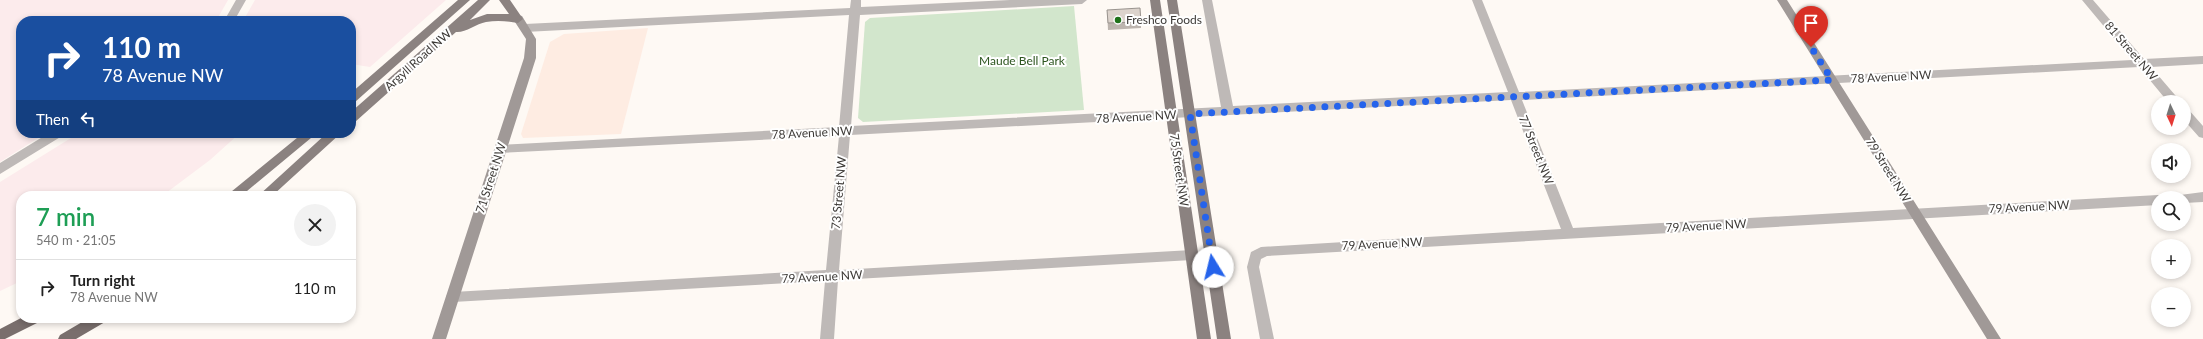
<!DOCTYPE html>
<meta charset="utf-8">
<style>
body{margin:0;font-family:Lato,sans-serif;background:#f2f2f2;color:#222;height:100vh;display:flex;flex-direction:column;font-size:15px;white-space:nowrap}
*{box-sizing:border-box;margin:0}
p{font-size:13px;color:#767676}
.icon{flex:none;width:22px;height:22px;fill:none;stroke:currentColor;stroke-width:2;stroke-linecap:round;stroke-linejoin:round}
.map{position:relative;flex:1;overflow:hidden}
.side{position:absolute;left:16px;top:191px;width:340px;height:132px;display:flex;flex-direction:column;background:#fff;border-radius:16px;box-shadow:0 2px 6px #0003}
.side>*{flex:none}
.banner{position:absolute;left:16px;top:16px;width:340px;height:122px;border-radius:16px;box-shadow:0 2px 6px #0003;background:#1a4fa0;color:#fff;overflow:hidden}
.needle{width:26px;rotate:176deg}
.tools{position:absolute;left:2151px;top:95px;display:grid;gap:8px}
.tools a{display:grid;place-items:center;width:40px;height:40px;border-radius:50%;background:#fff;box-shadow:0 2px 6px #0003;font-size:20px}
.pin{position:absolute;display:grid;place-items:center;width:34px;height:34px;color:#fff;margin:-41px -17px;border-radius:50% 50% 50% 0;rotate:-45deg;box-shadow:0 0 4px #0007}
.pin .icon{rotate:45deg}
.me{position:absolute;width:44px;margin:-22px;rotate:351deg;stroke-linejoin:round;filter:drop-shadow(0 0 3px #0008)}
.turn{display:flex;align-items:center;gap:14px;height:84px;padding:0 20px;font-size:18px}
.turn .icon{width:52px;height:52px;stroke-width:2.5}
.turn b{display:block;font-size:28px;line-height:34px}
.then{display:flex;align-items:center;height:38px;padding:0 20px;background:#0003;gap:8px;font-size:15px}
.round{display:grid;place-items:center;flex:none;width:42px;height:42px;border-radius:21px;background:#f2f2f2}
.headline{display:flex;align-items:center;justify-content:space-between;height:68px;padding:0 20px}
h1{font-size:24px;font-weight:600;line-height:30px;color:#1e9e55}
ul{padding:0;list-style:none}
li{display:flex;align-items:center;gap:12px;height:56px;padding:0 20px;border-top:1px solid #e0e0e0}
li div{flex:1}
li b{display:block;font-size:15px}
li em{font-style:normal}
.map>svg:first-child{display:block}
.commercial{fill:#feece2}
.industrial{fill:#fcebec}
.green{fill:#d2e6cc}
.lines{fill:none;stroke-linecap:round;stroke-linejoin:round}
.street{fill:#beb9b7;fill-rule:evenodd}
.secondary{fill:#a09997;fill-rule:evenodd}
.primary{fill:#8b8280;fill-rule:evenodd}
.highway{fill:#796e6c;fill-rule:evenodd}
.wall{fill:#bdb5af}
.building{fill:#dcd3cc;stroke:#9a948f}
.route{stroke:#2563eb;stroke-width:7;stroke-dasharray:0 12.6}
.poi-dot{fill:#20721b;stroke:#fff;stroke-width:1.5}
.labels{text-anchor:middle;stroke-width:4;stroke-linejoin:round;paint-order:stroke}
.poi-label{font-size:12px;fill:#3d3a37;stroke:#fff;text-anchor:start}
.street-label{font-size:12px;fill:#3d3a37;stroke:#fff}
.park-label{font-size:12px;fill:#2d551f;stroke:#fff}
</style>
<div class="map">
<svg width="2203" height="339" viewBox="0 0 2203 339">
<rect width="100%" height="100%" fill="#fef9f4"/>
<path class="commercial" d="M648,28L621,134L523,138L521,134L550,42L564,34Z"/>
<path class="industrial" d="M0,0H228L216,21H21V133H46L0,162Z
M255,0H446L370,67L351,64V21H243Z
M79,133H240L210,160L162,196H21V281L0,291V182Z"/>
<path class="green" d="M1074,6L1084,110L863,122L858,118L865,22L870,18Z"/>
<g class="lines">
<path class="street" d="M236,0H246L234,21H224Z
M851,0H861V7L1010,0H1087L1082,4L860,15L851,126L1221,107L1202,0H1212L1233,106L1508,92L1472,0H1482L1519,92L2132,60L2082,0H2093L2144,59L2203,56V64L2151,67L2181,102H2168L2139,67L1522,100L1573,228L2158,195L2163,198H2158V205L1267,256L1261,259L1259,267L1274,339H1260L1247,267L1251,252L1261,247L1561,229L1511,100L850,135L839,270L1192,250L1196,251L1198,255L1196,259L1192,260L838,280L834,339H820L825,281L453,302L448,301L446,297L448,293L453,292L826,270L839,136L500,153L494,149L500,145L839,127L849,15L525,32L520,28L525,24L850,8Z
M2184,108L2188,109L2203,126V138L2199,137L2184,120Z
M49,133H64L62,136L0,174V163Z
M2203,192V202L2184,203V198H2178L2180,195Z"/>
<path class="secondary" d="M1777,0H1787L2001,339H1987Z
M518,15L522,16L536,39V58L446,339H432L524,58L526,39L513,19Z"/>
<path class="primary" d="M458,0H470L355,102L351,103V93Z
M478,0H490L470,20L487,14H509L499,0H510L523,19L518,23C507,21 497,20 486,22C476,24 465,33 456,32L355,122L351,123V112Z
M1150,0H1160L1211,339H1197Z
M1167,0H1177L1231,339H1217Z
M303,133H317L241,196H226Z
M327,133H341L272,196H258Z"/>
<path class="highway" d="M21,318H41L39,322L5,339H0V329Z
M89,318H107L105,322L76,339H58L60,335Z"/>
</g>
<path class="wall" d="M1107,10L1141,22V28L1108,30Z"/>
<path class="building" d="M1140,8L1141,22L1108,23L1107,10Z"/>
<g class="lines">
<path class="route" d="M1213,267L1190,114L1832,80L1811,47"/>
</g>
<circle class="poi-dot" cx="1118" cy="20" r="4"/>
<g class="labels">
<g class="poi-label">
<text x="1126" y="24">Freshco Foods</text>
</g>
<g class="street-label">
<text transform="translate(2131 51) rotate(49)" y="4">81 Street NW</text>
<text transform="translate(418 60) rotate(-42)" y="4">Argyll Road NW</text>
<text transform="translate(1891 77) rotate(-3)" y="4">78 Avenue NW</text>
<text transform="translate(1136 117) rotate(-3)" y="4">78 Avenue NW</text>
<text transform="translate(812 133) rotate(-3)" y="4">78 Avenue NW</text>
<text transform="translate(1536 150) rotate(68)" y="4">77 Street NW</text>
<text transform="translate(1179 170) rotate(82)" y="4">75 Street NW</text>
<text transform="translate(1888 170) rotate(58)" y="4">79 Street NW</text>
<text transform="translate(491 178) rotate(-72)" y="4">71 Street NW</text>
<text transform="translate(839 193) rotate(-85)" y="4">73 Street NW</text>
<text transform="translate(2029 207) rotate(-3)" y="4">79 Avenue NW</text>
<text transform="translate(1706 226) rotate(-3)" y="4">79 Avenue NW</text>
<text transform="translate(1382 244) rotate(-3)" y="4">79 Avenue NW</text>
<text transform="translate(822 277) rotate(-3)" y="4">79 Avenue NW</text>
</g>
<g class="park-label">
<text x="1022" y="65">Maude Bell Park</text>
</g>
</g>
</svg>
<div class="tools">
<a><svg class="needle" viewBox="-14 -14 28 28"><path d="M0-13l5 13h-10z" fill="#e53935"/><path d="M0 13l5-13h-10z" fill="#767676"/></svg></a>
<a><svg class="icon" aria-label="sound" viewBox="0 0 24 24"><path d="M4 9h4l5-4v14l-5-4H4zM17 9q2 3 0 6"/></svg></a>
<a><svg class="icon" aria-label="search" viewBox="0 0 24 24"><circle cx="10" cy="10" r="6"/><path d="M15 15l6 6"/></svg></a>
<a>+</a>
<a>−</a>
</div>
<div class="pin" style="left:1811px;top:47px;background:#d93025"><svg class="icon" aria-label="arrive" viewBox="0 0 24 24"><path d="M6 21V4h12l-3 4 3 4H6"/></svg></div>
<svg class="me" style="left:1213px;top:267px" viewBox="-20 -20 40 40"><circle r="19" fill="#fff"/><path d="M0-13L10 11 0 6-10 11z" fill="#2563eb"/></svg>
<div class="banner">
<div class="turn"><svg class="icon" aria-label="right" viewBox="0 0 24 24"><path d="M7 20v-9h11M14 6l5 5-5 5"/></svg><div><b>110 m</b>78 Avenue NW</div></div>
<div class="then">Then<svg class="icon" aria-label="left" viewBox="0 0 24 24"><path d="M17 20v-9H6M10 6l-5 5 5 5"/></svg></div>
</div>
<section class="side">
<div class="headline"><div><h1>7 min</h1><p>540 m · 21:05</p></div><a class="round"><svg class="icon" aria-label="close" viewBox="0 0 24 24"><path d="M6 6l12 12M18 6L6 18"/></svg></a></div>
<ul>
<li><svg class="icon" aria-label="right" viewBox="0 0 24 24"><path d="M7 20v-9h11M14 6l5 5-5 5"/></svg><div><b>Turn right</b><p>78 Avenue NW</p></div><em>110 m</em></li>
</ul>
</section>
</div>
